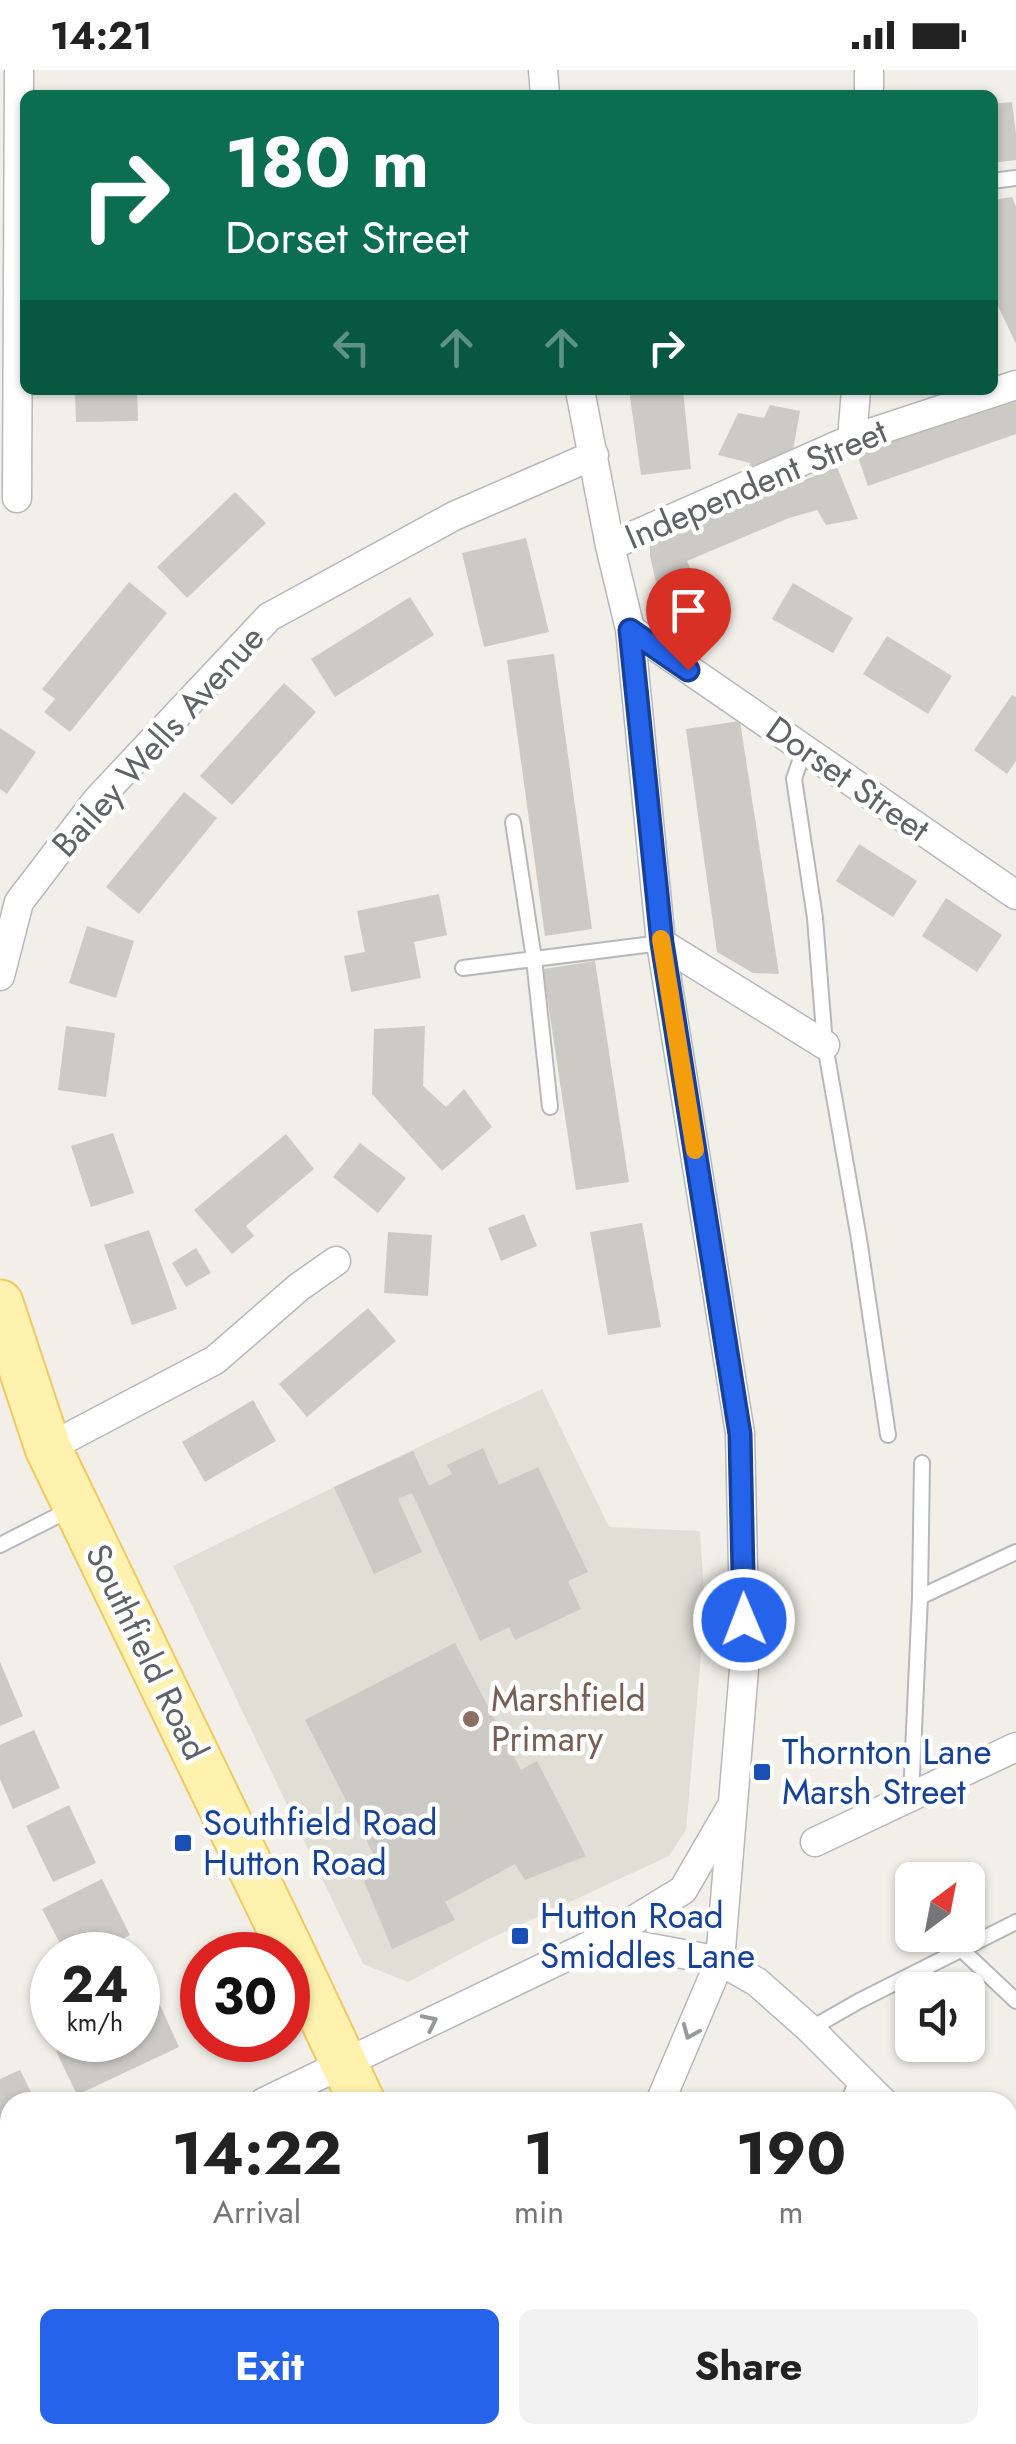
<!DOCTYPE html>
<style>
body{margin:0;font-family:Jost,sans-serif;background:#f2f2f2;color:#222;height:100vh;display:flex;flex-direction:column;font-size:38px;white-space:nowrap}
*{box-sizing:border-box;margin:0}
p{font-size:32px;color:#767676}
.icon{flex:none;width:55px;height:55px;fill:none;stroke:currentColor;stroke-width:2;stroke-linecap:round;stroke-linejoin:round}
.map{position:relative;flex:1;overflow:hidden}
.sheet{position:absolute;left:0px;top:2022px;width:1018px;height:352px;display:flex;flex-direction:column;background:#fff;border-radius:30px 30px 0 0;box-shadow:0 2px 8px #0004}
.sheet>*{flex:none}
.banner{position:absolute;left:20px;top:20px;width:978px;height:305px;border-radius:15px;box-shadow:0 2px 8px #0004;background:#0b6e4f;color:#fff;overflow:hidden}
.needle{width:65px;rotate:32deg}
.tools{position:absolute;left:895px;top:1792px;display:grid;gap:20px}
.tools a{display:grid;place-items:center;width:90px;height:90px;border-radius:15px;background:#fff;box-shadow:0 2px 8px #0004;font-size:50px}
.speed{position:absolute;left:30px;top:1862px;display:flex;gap:20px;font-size:50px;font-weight:700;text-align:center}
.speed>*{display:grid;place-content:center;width:130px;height:130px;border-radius:50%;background:#fff;box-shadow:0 2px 8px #0004;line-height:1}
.speed small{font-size:25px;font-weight:400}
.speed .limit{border:15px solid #d22;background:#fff;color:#111}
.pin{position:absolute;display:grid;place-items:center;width:85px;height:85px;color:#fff;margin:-102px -42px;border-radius:50% 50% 50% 0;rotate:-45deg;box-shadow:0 0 10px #0007}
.pin .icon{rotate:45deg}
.me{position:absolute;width:110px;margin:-55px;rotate:359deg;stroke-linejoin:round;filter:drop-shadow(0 0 8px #0008)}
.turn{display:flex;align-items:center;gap:35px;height:210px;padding:0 40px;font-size:45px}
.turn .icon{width:130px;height:130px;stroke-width:2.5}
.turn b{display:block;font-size:70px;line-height:85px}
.lanes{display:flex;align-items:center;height:95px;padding:0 40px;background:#0003;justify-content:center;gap:50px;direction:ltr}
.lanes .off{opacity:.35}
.eta{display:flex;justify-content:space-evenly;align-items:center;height:170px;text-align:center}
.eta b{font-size:60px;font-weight:700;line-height:70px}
.cta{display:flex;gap:20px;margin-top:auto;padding:20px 40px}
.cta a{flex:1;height:115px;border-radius:15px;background:#2563eb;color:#fff;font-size:40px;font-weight:700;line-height:115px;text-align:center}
.cta a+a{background:#f2f2f2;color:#222}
.status{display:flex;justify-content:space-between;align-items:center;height:70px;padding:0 50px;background:#fff;direction:ltr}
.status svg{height:28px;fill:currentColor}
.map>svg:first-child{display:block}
.education{fill:#e1ded6}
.building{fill:#cccac5}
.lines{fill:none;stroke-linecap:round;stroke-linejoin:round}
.lane-casing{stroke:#b5b8bc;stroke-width:18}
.street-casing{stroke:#b5b8bc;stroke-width:31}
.primary-casing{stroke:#f2c960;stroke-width:49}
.lane{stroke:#fff;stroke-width:14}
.street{stroke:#fff;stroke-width:28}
.primary{stroke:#fff2af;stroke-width:45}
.oneway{stroke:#979a9d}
.route-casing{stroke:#184099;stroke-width:25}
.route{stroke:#2563eb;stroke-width:18}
.slow{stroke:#f59e0b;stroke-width:18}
.education-dot{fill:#8d6e63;stroke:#fff;stroke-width:4}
.transit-dot{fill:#1a4fb4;stroke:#fff;stroke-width:4}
.labels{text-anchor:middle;stroke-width:9;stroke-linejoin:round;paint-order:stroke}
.street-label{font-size:35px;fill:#5f6368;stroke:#fff}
.education-label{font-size:35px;fill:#785e54;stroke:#fff;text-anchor:start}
.transit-label{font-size:35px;fill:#164399;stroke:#fff;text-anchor:start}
</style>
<div class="status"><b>14:21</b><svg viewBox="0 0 49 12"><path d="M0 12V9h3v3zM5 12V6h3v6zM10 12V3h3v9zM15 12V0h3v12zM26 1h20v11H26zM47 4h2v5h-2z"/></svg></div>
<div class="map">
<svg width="1016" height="2374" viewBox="0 0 1016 2374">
<rect width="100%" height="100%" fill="#f1efe8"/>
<path class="education" d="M542,1319L609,1457L700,1461L705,1539L686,1760L669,1786L485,1871L408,1912L363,1894L173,1496L334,1417Z"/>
<path class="building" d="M1012,32L1016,64V90L992,93V34Z
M1012,127L1016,137V274L997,234L992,236V130Z
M75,320H137L138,351L76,352Z
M629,320H683L691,399L641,405Z
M1016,329V364L868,416L857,384Z
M770,335L800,341L792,386L746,406L750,393L718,385L738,343L764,348Z
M837,397L858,449L826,455L817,440L789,448L687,491L698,518L661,534L650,486V472Z
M235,422L266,453L187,528L157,497Z
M526,468L549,562L484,577L462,483Z
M129,512L167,543L70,662L44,642L55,629L42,619Z
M793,513L853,548L833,583L772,549Z
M410,527L434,565L335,627L311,589Z
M887,566L952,606L928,644L863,604Z
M554,584L592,859L545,866L507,590Z
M284,613L316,642L232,735L200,706Z
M1012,625L1016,627V691L1007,704L974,680Z
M740,651L779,904L753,903L717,882L686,659Z
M0,658L36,682L7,724L0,719Z
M184,722L217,748L139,844L106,817Z
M859,774L917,811L893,847L836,811Z
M439,824L447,865L414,872L421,908L351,922L344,886L365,882L357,841Z
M946,828L1002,865L977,902L922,866Z
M87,856L134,871L116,928L69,913Z
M595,891L629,1112L576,1120L543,899Z
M66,956L115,963L106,1027L58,1020Z
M425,956L423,1016L446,1037L464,1019L492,1057L442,1101L372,1024L374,959Z
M113,1063L134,1123L91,1137L71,1076Z
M286,1064L314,1099L246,1156L254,1166L232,1184L194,1140Z
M360,1073L406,1108L378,1143L333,1107Z
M524,1144L537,1176L501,1191L488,1158Z
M642,1153L661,1257L608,1265L590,1162Z
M149,1160L177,1239L132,1255L104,1175Z
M388,1162L432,1165L428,1226L384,1223Z
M196,1178L211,1203L186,1217L172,1193Z
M368,1238L396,1271L307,1347L279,1314Z
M253,1330L276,1371L205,1412L182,1372Z
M483,1378L499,1415L538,1397L588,1502L568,1511L581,1539L515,1570L509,1557L480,1571L412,1423L398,1429L422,1482L374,1504L334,1417L413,1381L429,1416L452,1404L447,1395Z
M455,1573L521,1700L537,1691L586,1786L525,1810L515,1794L445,1832L455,1850L392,1879L364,1811L383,1803L305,1650Z
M0,1592L23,1646L0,1656Z
M34,1660L60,1718L13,1739L0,1709V1675Z
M69,1735L96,1793L53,1812L26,1756Z
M102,1809L130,1865L91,1885H66L42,1839Z
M159,1933L179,1977L77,2025L56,1981L79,1970H138V1943Z
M20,2000L36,2032H10V2050L0,2055V2009Z
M187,2365H261L264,2372L260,2374H192Z"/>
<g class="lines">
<defs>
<path id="lane" d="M992,111L1016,108
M804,679L794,709L815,848L825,975L859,1169L888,1365
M513,752L534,889L550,1037
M463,898L661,873
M0,1475L71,1439
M920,1527L1016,1482
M911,1727L920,1527L922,1393
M961,1879L1016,1931
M810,1959L859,1931L1016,1852
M848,2032L858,2008
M1008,2359L1016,2353
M985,2374L998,2365"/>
<path id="street" d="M543,0L545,25
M869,0V25
M580,320L610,476L630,559L661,873L740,1363L745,1587L720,1891L660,2032
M852,369L856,320
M17,428L19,0
M610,476L852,369L1016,315
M630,559L1016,825
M661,873L825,975
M0,906L19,832L98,729L269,547L454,446L594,385
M48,1378L215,1290L299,1217L336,1191
M815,1772L1016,1677
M603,1869L720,1891L757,1912L810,1959L883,2032
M264,2032L603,1869L683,1820L730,1739
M1008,2135L1016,2128
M1008,2152L1016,2160
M0,2161L10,2156
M416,2374L435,2365
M728,2374L740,2365"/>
<path id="primary" d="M0,1233L48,1378L291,1881L362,2032
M509,2365L512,2374"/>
</defs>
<use href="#lane" class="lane-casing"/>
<use href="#street" class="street-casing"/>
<use href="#primary" class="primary-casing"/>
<use href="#lane" class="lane"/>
<use href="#street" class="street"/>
<use href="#primary" class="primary"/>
</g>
<defs><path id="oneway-chevron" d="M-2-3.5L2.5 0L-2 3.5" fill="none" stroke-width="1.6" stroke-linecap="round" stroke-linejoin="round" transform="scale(2.5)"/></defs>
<g class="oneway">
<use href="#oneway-chevron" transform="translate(430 1952) rotate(-26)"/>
<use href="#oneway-chevron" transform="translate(690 1962) rotate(113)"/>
</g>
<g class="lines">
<defs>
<path id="route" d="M688,600L630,560L662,873L740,1364L744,1550"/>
</defs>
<use href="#route" class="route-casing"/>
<use href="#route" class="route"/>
<path class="slow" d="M661,869L695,1080"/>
</g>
<circle class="education-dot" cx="471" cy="1649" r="10"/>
<g class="transit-dot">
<rect x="752" y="1692" width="20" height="20" rx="5"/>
<rect x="173" y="1763" width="20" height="20" rx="5"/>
<rect x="510" y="1856" width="20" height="20" rx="5"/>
</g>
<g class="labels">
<g class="street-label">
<text transform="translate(756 414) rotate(-23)" y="12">Independent Street</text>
<text transform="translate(158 671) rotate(-48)" y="12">Bailey Wells Avenue</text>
<text transform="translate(848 709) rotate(35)" y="12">Dorset Street</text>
<text transform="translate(147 1582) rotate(64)" y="12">Southfield Road</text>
</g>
<g class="education-label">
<text x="491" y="1641">Marshfield<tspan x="491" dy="40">Primary</tspan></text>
</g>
<g class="transit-label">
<text x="782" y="1694">Thornton Lane<tspan x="782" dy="40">Marsh Street</tspan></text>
<text x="203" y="1765">Southfield Road<tspan x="203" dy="40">Hutton Road</tspan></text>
<text x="540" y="1858">Hutton Road<tspan x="540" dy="40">Smiddles Lane</tspan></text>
</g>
</g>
</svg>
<div class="tools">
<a><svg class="needle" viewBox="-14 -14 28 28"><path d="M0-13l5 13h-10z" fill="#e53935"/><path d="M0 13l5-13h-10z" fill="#767676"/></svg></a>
<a><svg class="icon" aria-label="sound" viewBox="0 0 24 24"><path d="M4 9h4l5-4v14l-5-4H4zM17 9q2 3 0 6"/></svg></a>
</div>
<div class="speed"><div>24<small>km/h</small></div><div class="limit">30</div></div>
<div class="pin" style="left:688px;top:600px;background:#d93025"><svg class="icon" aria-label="arrive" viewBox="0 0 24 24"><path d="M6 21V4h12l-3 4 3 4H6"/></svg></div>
<svg class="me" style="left:744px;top:1550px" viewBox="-20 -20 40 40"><circle r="17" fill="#2563eb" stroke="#fff" stroke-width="3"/><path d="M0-11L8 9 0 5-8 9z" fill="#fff"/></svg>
<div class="banner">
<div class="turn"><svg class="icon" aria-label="right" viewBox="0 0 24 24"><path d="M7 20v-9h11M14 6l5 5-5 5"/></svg><div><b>180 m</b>Dorset Street</div></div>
<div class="lanes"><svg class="icon off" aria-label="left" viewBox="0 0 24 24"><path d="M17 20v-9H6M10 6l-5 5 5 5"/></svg><svg class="icon off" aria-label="ahead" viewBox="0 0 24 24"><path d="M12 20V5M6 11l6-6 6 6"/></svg><svg class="icon off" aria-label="ahead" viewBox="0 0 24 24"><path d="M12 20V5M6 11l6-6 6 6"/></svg><svg class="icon" aria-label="right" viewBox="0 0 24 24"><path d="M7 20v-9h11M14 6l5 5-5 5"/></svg></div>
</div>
<section class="sheet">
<div class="eta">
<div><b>14:22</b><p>Arrival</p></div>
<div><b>1</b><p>min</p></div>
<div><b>190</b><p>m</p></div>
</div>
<div class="cta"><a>Exit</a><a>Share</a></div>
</section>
</div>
